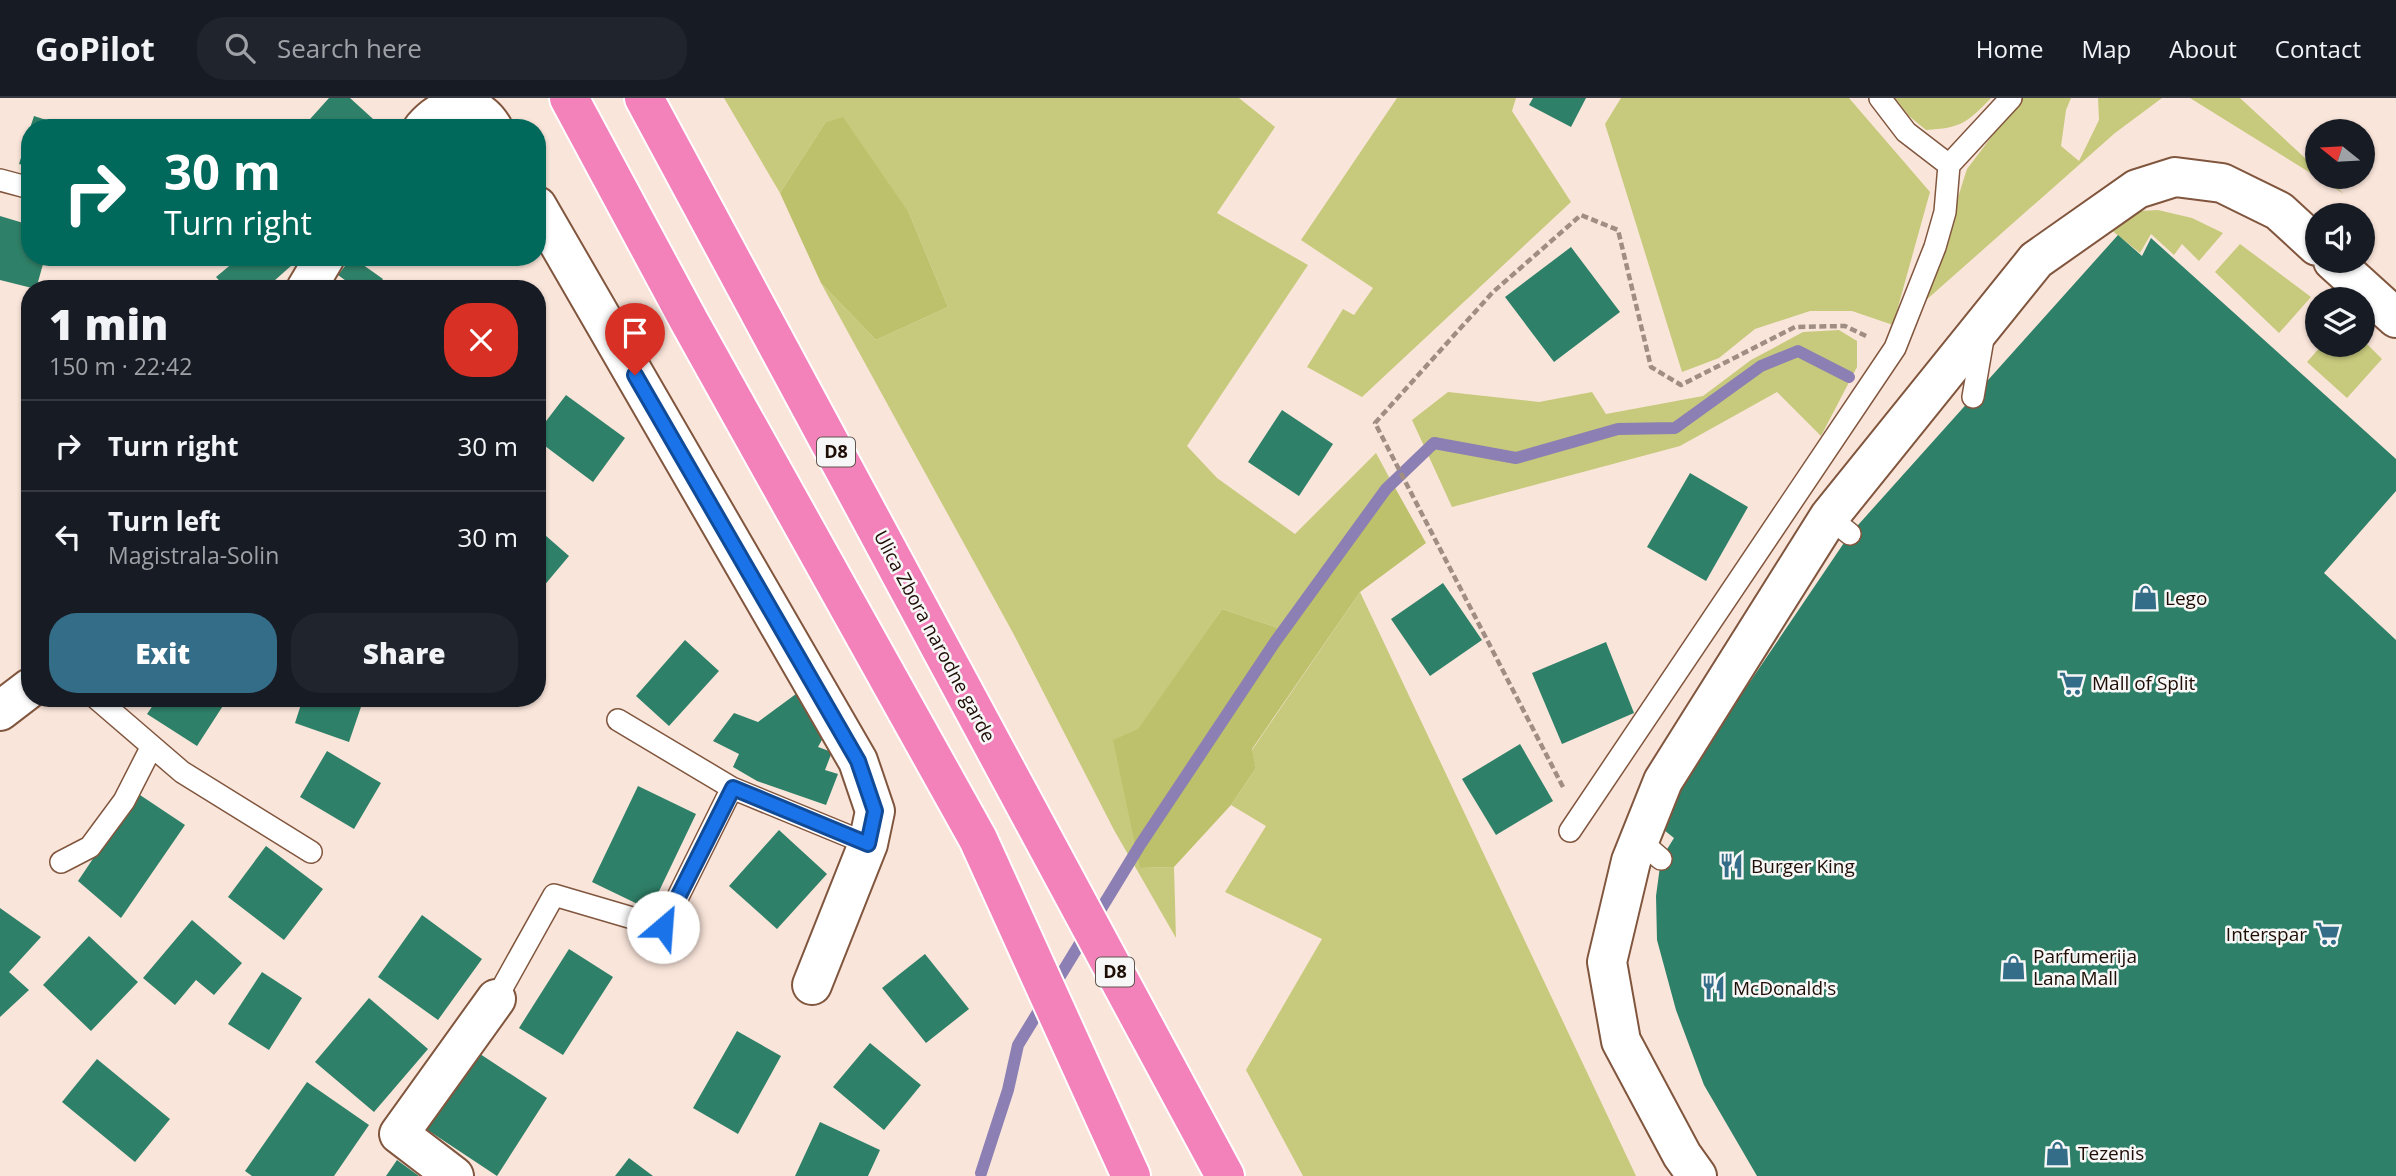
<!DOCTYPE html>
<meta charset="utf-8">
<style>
body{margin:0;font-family:"Open Sans",sans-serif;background:#20242c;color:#f1f3f6;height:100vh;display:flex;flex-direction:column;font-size:26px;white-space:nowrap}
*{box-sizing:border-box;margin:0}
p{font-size:23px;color:#9ea1a6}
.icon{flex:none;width:38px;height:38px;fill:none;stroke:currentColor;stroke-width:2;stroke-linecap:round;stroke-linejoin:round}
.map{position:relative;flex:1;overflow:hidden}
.side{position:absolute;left:21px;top:182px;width:525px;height:427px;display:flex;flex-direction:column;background:#171b24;border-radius:28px;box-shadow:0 2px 5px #0004}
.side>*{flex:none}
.banner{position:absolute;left:21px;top:21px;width:525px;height:147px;border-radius:28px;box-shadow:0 2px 5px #0004;background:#00695c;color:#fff;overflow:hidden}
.needle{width:46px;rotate:288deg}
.tools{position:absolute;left:2305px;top:21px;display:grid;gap:14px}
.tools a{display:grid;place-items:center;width:70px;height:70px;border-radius:50%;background:#171b24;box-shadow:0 2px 5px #0004;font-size:35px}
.pin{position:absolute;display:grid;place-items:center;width:60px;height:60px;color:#fff;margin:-72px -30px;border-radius:50% 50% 50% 0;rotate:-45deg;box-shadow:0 0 7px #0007}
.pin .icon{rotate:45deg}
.me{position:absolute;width:77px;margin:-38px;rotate:27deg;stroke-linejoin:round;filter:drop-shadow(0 0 5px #0008)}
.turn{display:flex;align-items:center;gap:24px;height:147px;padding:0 28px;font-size:32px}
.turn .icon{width:91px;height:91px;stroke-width:2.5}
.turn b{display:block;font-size:49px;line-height:60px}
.round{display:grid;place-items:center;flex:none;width:74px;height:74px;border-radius:28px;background:#20242c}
.summary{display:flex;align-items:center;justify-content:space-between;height:119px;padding:0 28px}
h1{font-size:42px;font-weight:800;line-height:52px}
.button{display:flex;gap:14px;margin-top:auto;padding:14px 28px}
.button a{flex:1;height:80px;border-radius:28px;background:#346d87;color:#fff;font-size:28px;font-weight:800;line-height:80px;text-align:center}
.button a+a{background:#20242c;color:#f1f3f6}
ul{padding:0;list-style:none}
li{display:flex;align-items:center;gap:21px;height:91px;padding:0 28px;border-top:2px solid #363941}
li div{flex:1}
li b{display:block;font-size:26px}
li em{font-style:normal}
header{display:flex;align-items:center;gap:42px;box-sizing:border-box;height:98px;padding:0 35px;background:#171b24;border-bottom:2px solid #363941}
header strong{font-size:33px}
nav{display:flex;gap:38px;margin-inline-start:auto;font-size:24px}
.search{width:490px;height:63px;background:#20242c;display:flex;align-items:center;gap:18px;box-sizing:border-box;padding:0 24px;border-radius:28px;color:#9ea1a6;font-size:26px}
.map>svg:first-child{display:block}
.green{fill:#c7ca7c}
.forest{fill:#bec16b}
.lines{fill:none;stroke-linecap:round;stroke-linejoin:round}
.stream{stroke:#8c7fb3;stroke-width:12}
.building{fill:#2f8068}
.lane-casing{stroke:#81563e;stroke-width:24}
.street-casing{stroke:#81563e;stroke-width:42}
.highway-casing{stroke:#fff;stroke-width:42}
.path{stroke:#a08d83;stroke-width:4.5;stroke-dasharray:7 3.5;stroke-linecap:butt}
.lane{stroke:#fff;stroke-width:21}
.street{stroke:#fff;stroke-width:38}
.highway{stroke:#f482ba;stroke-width:38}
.route-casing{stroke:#114b97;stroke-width:18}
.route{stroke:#1a73e8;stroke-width:12}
.labels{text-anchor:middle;stroke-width:5;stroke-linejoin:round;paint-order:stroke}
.shield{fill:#f7f7f7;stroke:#5f544e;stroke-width:2}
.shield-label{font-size:18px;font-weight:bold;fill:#1e0e05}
.poi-label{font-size:19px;fill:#1e0e05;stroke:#f7f7f7;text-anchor:start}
.street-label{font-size:19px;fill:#1e0e05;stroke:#f7f7f7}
</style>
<header>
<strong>GoPilot</strong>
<div class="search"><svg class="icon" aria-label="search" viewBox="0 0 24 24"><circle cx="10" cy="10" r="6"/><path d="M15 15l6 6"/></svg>Search here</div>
<nav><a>Home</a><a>Map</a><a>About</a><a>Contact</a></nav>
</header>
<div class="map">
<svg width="2396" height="1078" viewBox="0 0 2396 1078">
<rect width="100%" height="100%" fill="#fae5da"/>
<path class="green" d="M724,0H1239L1275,29L1217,115L1308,167L1187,348L1217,380L1295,436L1376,355L1389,379L1278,530L1222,511L1138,632L1140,770L1174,769L1176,840L1114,732L1013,535L821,185L876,242L948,209L909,115L825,25L780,95Z
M1397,0H1516L1512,13L1571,104L1362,299L1307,269L1343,211L1354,217L1373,190L1301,142Z
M1621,0H1849L1930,94L1893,227L1852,213H1810L1755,231L1719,260L1682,274L1605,26Z
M1895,0H1991C1967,25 1961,30 1926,32L1909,18Z
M2021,0H2071L2066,12L2061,48L2079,63L2099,22L2098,0H2162L2115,35L1925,203L1967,71Z
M2190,0H2240L2317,71V79H2325L2344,96Z
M2158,112L2192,120L2223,135L2199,163L2182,146L2174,157L2151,136L2140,155L2110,131L2120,114Z
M2240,146L2311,199L2279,235L2215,174Z
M1839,232L1857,243V269L1821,338L1777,294L1680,348L1452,409L1412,322L1448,294L1539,304L1592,294L1606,316L1703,298L1751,262L1803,234Z
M2363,242L2382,261L2347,300L2307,264L2322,247H2362Z
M1360,494L1636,1078H1303L1246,972L1322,841L1225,794L1266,728L1231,707L1256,670L1252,652Z"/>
<path class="forest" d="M843,19L909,115L948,209L876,242L821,185L780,95L825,25Z
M1389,379L1426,445L1360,494L1252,651L1256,670L1231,707L1174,769L1140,770L1113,642L1138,631L1222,511L1278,530Z"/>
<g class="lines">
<path class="stream" d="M981,1075L1008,992L1018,947L1140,747L1275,544L1386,391L1434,345L1516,360L1618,331L1675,330L1761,268L1798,253L1849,279"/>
</g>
<path class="building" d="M329,0H350L383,30H302Z
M1533,0H1586L1571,29L1529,7Z
M34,18L68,29V30H30Z
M29,34H30V69L19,66Z
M0,118L30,127V159H45L36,191L0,182Z
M2118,137L2142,158L2151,140L2396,361V393L2324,475L2396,542V1078H1757L1704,987L1676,912L1657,842L1656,798L1661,761L1674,740L1659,728L1720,628L1850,436Z
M1571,149L1620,214L1554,264L1505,199Z
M240,159H286L292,167L265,191H227L216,179Z
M352,159L383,181L376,191H357L338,177Z
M566,297L625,340L593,384L537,342V335Z
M1282,312L1333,346L1299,398L1248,364Z
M1690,375L1748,409L1706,483L1647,449Z
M537,430L569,458L537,496Z
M1443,485L1482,542L1430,578L1391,521Z
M685,542L719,573L669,628L636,598Z
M1606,544L1634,615L1562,646L1532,575Z
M800,593L828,631L818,649L832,654L825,672L838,676L826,707L757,683L733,669L739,656L713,643L734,615L758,624Z
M158,600H228L197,648L147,616Z
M303,600H364L349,644L295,625Z
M1520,646L1553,703L1496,737L1462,681Z
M327,653L381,685L354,731L300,699Z
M638,688L696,716L650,812L592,784Z
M137,695L185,727L121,820L78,783Z
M779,732L827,776L777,831L729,788Z
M266,748L323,791L284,842L228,799Z
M0,810L41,839L9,874L29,892L0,919Z
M422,817L482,861L438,922L378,879Z
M192,822L242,865L214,897L196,882L175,907L143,880Z
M89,838L138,884L91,933L43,887Z
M569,851L613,879L563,957L519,930Z
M925,856L969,911L926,945L882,890Z
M262,874L302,900L269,952L228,926Z
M369,900L428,951L374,1014L315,964Z
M737,933L781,958L738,1036L693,1010Z
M870,945L921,987L884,1032L833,989Z
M474,952L547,1000L497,1078L423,1029Z
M97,961L170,1021L135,1064L62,1004Z
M307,984L369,1027L334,1078H252L245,1073Z
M820,1024L880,1052L868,1078H795Z
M629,1060L653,1078H615Z
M397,1062L419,1078H386Z"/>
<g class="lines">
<defs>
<path id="lane" d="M1880,0L1906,34L1949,67
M0,82L30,90
M1973,299L1984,235
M1829,419L1850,436
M96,600L182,674L311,754
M618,622L732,690
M1570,733L1895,250L1935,149L1945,114L1949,67L2011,0
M1638,741L1661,761
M61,764L90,749L124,703L151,650
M496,901L554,797L663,829L732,690L868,746"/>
<path id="street" d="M423,30C445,5 475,0 493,30
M537,108L858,663L875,713L868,746L812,887
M2333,163L2396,220
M306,191L325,159
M0,613L30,590
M454,1078L399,1036L496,901
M1697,1078L1682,1057L1621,943L1607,864L1631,763L1663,683L1829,419L2036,162L2137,91L2175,79L2222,85L2279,113L2317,148"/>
<path id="highway" d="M569,0L689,223L978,741L1131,1078
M644,0L1225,1078"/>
</defs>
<use href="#lane" class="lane-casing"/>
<use href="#street" class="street-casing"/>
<use href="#highway" class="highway-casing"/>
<path class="path" d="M1563,689L1375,325L1493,194L1581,117L1618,132L1651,269L1681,287L1795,229L1845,228L1868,239"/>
<use href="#lane" class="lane"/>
<use href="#street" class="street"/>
<use href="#highway" class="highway"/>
</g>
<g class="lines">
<defs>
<path id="route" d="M635,277L858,663L875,713L868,746L733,690L663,829"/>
</defs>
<use href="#route" class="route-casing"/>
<use href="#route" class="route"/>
</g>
<defs>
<symbol id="shop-bare" viewBox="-9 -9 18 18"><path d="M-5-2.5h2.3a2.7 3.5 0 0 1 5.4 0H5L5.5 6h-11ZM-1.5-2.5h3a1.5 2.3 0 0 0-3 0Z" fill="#346d87" stroke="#f7f7f7" stroke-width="2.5" paint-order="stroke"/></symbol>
<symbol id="supermarket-bare" viewBox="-9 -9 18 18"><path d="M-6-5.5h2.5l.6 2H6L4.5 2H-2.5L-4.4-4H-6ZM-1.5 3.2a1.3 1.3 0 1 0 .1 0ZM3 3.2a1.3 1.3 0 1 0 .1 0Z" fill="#346d87" stroke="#f7f7f7" stroke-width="2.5" paint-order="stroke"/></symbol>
<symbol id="restaurant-bare" viewBox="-9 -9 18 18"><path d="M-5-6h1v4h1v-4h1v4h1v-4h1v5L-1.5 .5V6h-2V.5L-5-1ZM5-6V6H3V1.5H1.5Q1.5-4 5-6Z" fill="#346d87" stroke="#f7f7f7" stroke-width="2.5" paint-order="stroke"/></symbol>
</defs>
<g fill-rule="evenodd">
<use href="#shop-bare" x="2128" y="482" width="35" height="35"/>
<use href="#supermarket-bare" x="2054" y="568" width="35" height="35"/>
<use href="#restaurant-bare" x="1714" y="750" width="35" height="35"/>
<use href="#supermarket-bare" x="2310" y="818" width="35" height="35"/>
<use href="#shop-bare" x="1996" y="852" width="35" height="35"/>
<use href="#restaurant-bare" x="1696" y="872" width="35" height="35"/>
<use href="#shop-bare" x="2040" y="1038" width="35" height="35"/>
</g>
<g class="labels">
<g class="shield">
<rect x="817" y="339.5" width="38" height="29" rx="5"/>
<rect x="1096" y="859.5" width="38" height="29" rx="5"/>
</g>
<g class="shield-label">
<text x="836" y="360">D8</text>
<text x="1115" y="880">D8</text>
</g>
<g class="poi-label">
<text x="2165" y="507">Lego</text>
<text x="2092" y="592">Mall of Split</text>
<text x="1751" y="775">Burger King</text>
<text x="2307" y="843" text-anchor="end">Interspar</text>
<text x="2033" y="865">Parfumerija<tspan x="2033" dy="22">Lana Mall</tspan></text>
<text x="1733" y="897">McDonald's</text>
<text x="2078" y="1062">Tezenis</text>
</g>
<g class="street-label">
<text transform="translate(935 538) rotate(62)" y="7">Ulica Zbora narodne garde</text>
</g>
</g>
</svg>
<div class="tools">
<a><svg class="needle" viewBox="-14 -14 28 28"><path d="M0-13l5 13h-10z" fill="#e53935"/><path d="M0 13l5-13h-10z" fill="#9ea1a6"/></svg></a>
<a><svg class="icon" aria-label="sound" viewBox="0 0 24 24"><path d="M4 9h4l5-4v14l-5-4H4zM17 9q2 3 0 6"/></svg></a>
<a><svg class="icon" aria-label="layers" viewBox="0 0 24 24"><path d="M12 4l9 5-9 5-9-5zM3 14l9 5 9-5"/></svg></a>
</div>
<div class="pin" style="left:635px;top:277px;background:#d93025"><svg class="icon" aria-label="arrive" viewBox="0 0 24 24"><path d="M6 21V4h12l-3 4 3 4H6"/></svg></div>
<svg class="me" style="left:663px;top:829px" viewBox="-20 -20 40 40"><circle r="19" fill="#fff"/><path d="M0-13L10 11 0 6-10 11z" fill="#1a73e8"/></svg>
<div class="banner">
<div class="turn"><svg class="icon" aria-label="right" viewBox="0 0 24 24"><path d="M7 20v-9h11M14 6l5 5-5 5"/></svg><div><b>30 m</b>Turn right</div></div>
</div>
<section class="side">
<div class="summary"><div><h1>1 min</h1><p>150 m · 22:42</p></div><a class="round" style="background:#d93025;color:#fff"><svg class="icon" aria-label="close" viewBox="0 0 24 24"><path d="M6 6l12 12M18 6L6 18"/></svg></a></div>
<ul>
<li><svg class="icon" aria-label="right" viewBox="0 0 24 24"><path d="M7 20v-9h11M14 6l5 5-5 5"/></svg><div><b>Turn right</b></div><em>30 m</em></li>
<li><svg class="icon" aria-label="left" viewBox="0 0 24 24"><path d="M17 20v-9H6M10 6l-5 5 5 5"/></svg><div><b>Turn left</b><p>Magistrala-Solin</p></div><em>30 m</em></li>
</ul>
<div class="button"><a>Exit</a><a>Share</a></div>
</section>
</div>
